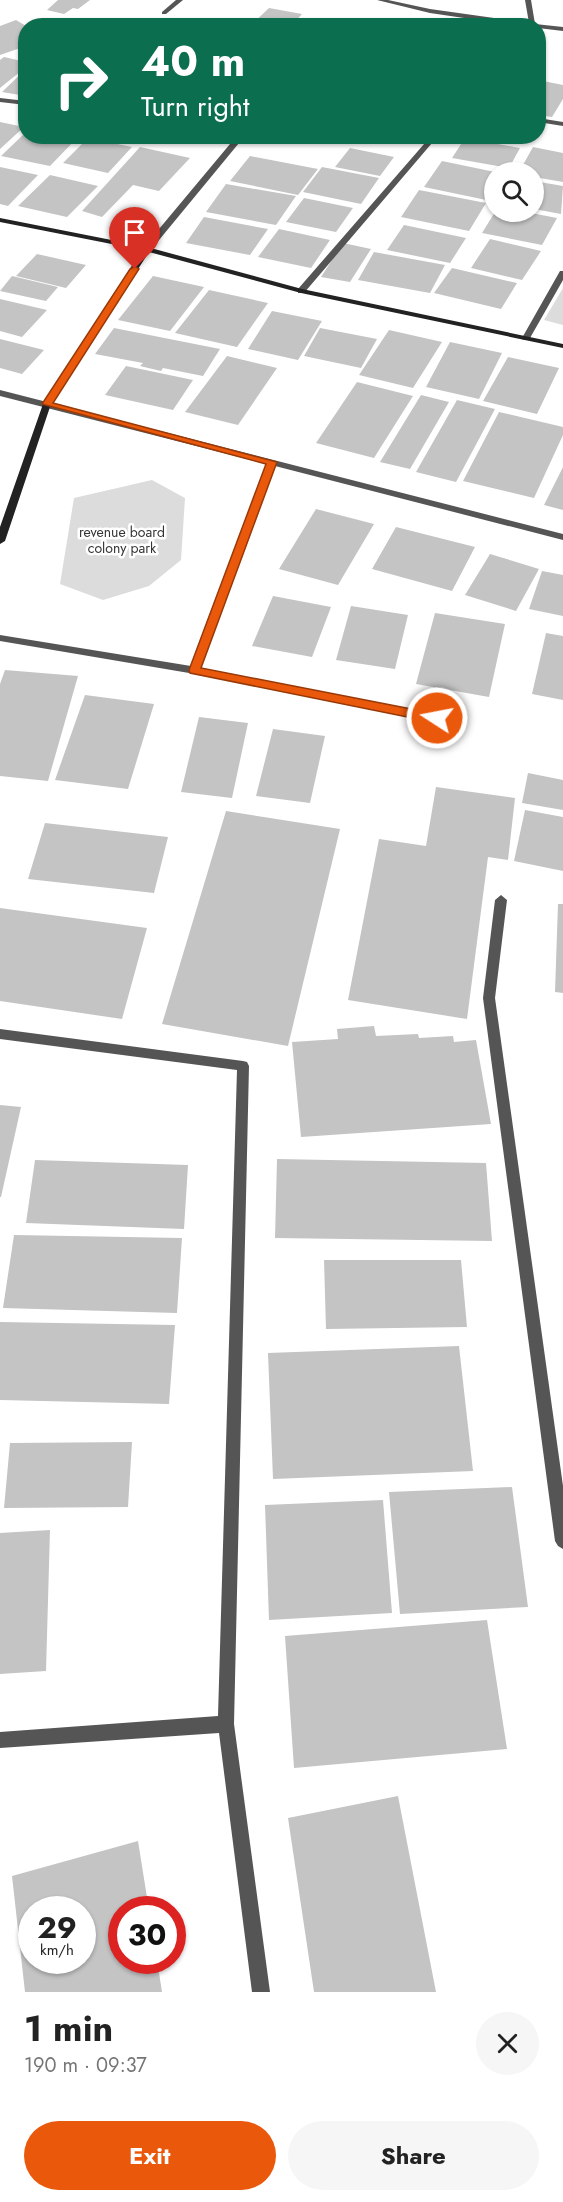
<!DOCTYPE html>
<meta charset="utf-8">
<style>
body{margin:0;font-family:Jost,sans-serif;background:#f6f6f6;color:#222;height:100vh;display:flex;flex-direction:column;font-size:22px;white-space:nowrap}
*{box-sizing:border-box;margin:0}
p{font-size:20px;color:#767676}
.icon{flex:none;width:33px;height:33px;fill:none;stroke:currentColor;stroke-width:2;stroke-linecap:round;stroke-linejoin:round}
.map{position:relative;height:1992px;overflow:hidden}
.sheet{display:flex;flex-direction:column;background:#fff;flex:1}
.sheet>*{flex:none}
.top-card{position:absolute;left:18px;top:18px;width:528px;height:126px;border-radius:24px;box-shadow:0 2px 4px #0004;background:#0b6e4f;color:#fff;overflow:hidden}
.controls{position:absolute;left:484px;top:162px;display:grid;gap:12px}
.controls a{display:grid;place-items:center;width:60px;height:60px;border-radius:50%;background:#fff;box-shadow:0 2px 4px #0004;font-size:30px}
.speed{position:absolute;left:18px;top:1896px;display:flex;gap:12px;font-size:30px;font-weight:700;text-align:center}
.speed>*{display:grid;place-content:center;width:78px;height:78px;border-radius:50%;background:#fff;box-shadow:0 2px 4px #0004;line-height:1}
.speed small{font-size:15px;font-weight:400}
.speed .limit{border:9px solid #d22;background:#fff;color:#111}
.pin{position:absolute;display:grid;place-items:center;width:51px;height:51px;color:#fff;margin:-62px -26px;border-radius:50% 50% 50% 0;rotate:-45deg;box-shadow:0 0 6px #0007}
.pin .icon{rotate:45deg}
.me{position:absolute;width:66px;margin:-33px;rotate:281deg;stroke-linejoin:round;filter:drop-shadow(0 0 4px #0008)}
.turn{display:flex;align-items:center;gap:21px;height:126px;padding:0 24px;font-size:27px}
.turn .icon{width:78px;height:78px;stroke-width:2.5}
.turn b{display:block;font-size:42px;line-height:51px}
.round{display:grid;place-items:center;flex:none;width:63px;height:63px;border-radius:32px;background:#f6f6f6}
.headline{display:flex;align-items:center;justify-content:space-between;height:102px;padding:0 24px}
h1{font-size:36px;font-weight:700;line-height:45px}
.primary-button{display:flex;gap:12px;margin-top:auto;padding:12px 24px}
.primary-button a{flex:1;height:69px;border-radius:36px;background:#ea580c;color:#fff;font-size:24px;font-weight:700;line-height:69px;text-align:center}
.primary-button a+a{background:#f6f6f6;color:#222}
.map>svg:first-child{display:block}
.green{fill:#dcdcdc}
.building{fill:#c4c4c4;fill-rule:evenodd}
.lines{fill:none;stroke-linecap:round;stroke-linejoin:round}
.lane{fill:#555;fill-rule:evenodd}
.street{fill:#555;fill-rule:evenodd}
.secondary{fill:#222;fill-rule:evenodd}
.route{fill:#ea580c;stroke:#983908;stroke-width:1.5}
.labels{text-anchor:middle;stroke-width:5;stroke-linejoin:round;paint-order:stroke}
.far-park-label{font-size:14px;fill:#333;stroke:#fff}
</style>
<div class="map">
<svg width="563" height="1992" viewBox="0 0 563 1992">
<rect width="100%" height="100%" fill="#fff"/>
<path class="green" d="M563,288V325L544,320Z
M152,480L185,498L181,560L149,586L103,600L60,584L74,498Z"/>
<path class="building" d="M58,0H90L78,9L73,8L64,14L47,10Z
M269,8L302,14L291,26H250Z
M16,20L26,26V46L0,55V26Z
M4,57L26,62V67L0,88V60Z
M26,69V96L2,92Z
M538,80L563,85V99L552,117L538,115Z
M0,122L24,127L0,149Z
M26,132V136H79L50,166L1,156Z
M88,138L132,147L108,173L63,163Z
M465,138L520,148L509,168L452,158Z
M140,147L190,158L159,191L133,185L102,217L82,211Z
M533,147L563,153V182L534,177V172H519Z
M350,148L394,157L380,176L335,167Z
M250,156L318,169L298,195L230,181Z
M442,161L495,172V196L491,201L424,187Z
M0,167L38,175L8,206L0,204Z
M322,167L379,178L361,204L303,192Z
M50,175L98,186L67,217L18,206Z
M534,181L563,186L561,214L534,209Z
M226,184L296,196L276,225L206,212Z
M419,190L486,203L469,231L401,217Z
M304,198L353,208L336,232L286,222Z
M495,212H526L557,218L542,245L482,233Z
M204,217L268,229L250,255L186,243Z
M404,225L466,238L450,263L387,250Z
M279,229L330,240L311,268L258,257Z
M490,239L541,251L522,280L471,268Z
M343,243L371,249L350,282L321,277Z
M374,252L445,265L430,293L358,280Z
M37,254L86,265L66,288L16,276Z
M452,268L517,283L501,309L434,293Z
M12,276L58,287L46,301L0,291Z
M153,276L204,287L170,331L118,320Z
M209,290L268,303L237,347L175,333Z
M0,299L47,310L22,337L0,331Z
M272,311L322,321L298,360L248,349Z
M114,328L220,349L203,376L163,368L161,371L140,366L143,363L95,354Z
M320,328L377,339L361,368L304,356Z
M389,330L442,342L413,388L359,375Z
M0,339L44,350L22,374L0,368Z
M450,342L502,353L479,399L426,387Z
M227,356L277,368L238,425L185,412Z
M508,357L559,368L537,414L483,401Z
M126,366L193,380L173,410L105,395Z
M357,382L413,396L374,458L316,443Z
M421,395L449,402L410,469L380,462Z
M457,400L495,409L456,482L416,472Z
M499,412L563,427V435L534,498L463,481Z
M563,467V510L544,505Z
M316,509L374,524L338,585L279,569Z
M396,527L475,547L452,591L372,569Z
M490,554L539,569L516,611L465,595Z
M542,571L563,575V616L529,609Z
M273,596L331,607L312,657L252,646Z
M351,606L408,615L395,669L336,660Z
M435,613L505,624L489,697L416,684Z
M546,633L563,636V700L532,694Z
M5,670L78,676L48,781L0,776V684Z
M85,695L154,704L128,789L55,780Z
M199,717L248,723L232,798L181,792Z
M273,729L325,736L310,803L256,796Z
M528,773L563,780V810L522,803Z
M436,787L515,798L508,860L488,857L467,1019L348,1000L379,839L426,846Z
M525,810L563,817V871L514,861Z
M226,811L340,829L288,1046L162,1024Z
M45,823L168,837L154,893L28,879Z
M558,904H563V993L555,992Z
M0,908L147,928L122,1019L0,1001Z
M374,1026L376,1036L418,1034L419,1038L453,1036L454,1042L476,1040L491,1124L301,1137L292,1042L338,1039L337,1029Z
M0,1105L21,1107L1,1197H0Z
M277,1159L486,1163L492,1241L275,1238Z
M35,1160L188,1165L184,1229L26,1223Z
M14,1235L182,1238L177,1313L3,1308Z
M324,1260H461L467,1327L326,1329Z
M0,1322L175,1325L169,1404L0,1400Z
M459,1346L473,1471L273,1479L268,1353Z
M132,1442L128,1507L4,1508L10,1443Z
M512,1487L528,1607L400,1614L389,1492Z
M383,1500L392,1613L269,1620L265,1505Z
M50,1530L46,1671L0,1674V1533Z
M487,1620L507,1749L294,1768L285,1636Z
M398,1796L436,1992H314L288,1818Z
M138,1841L149,1910H122V1960H157L162,1992H25L12,1876ZM32,1910H82V1960H32Z"/>
<g class="lines">
<path class="lane" d="M176,0H183L166,14H162V12Z"/>
<path class="street" d="M377,0H388L430,9L529,23L525,0H531L535,24L563,27V31L538,28V26H518L430,13Z
M0,98L26,101V105L0,102Z
M538,118L563,122V126L538,122Z
M198,136H214L239,143L150,251H144V247L230,144Z
M431,136H438L304,293H298V289Z
M560,271H563V280L530,338L523,340L522,338Z
M0,390L563,534V540L275,466L201,668L441,716L442,719L437,723L195,674L0,641V635L191,666L267,464L0,396Z
M501,895L507,900L495,998L563,1486V1549L558,1546L555,1541L483,998L495,900Z
M0,1029L243,1061L247,1062L249,1066L234,1724L270,1992H252L219,1733L0,1748V1732L218,1716L237,1070L0,1039Z"/>
<path class="secondary" d="M0,218L147,247L302,289L563,344V348L301,293L149,252L51,404L5,541L0,544V527L43,404L142,250L0,222Z"/>
</g>
<path class="route" d="M135,266L139,269L53,403L277,462L201,668L437,714L441,716V721L437,723L190,673L189,670L266,464L42,404L130,269Z"/>
<g class="labels">
<g class="far-park-label">
<text x="122" y="537">revenue board<tspan x="122" dy="16">colony park</tspan></text>
</g>
</g>
</svg>
<div class="controls">
<a><svg class="icon" aria-label="search" viewBox="0 0 24 24"><circle cx="10" cy="10" r="6"/><path d="M15 15l6 6"/></svg></a>
</div>
<div class="speed"><div>29<small>km/h</small></div><div class="limit">30</div></div>
<div class="pin" style="left:135px;top:269px;background:#d93025"><svg class="icon" aria-label="arrive" viewBox="0 0 24 24"><path d="M6 21V4h12l-3 4 3 4H6"/></svg></div>
<svg class="me" style="left:437px;top:718px" viewBox="-20 -20 40 40"><circle r="17" fill="#ea580c" stroke="#fff" stroke-width="3"/><path d="M0-11L8 9 0 5-8 9z" fill="#fff"/></svg>
<div class="top-card">
<div class="turn"><svg class="icon" aria-label="right" viewBox="0 0 24 24"><path d="M7 20v-9h11M14 6l5 5-5 5"/></svg><div><b>40 m</b>Turn right</div></div>
</div>
</div>
<section class="sheet">
<div class="headline"><div><h1>1 min</h1><p>190 m · 09:37</p></div><a class="round"><svg class="icon" aria-label="close" viewBox="0 0 24 24"><path d="M6 6l12 12M18 6L6 18"/></svg></a></div>
<div class="primary-button"><a>Exit</a><a>Share</a></div>
</section>
